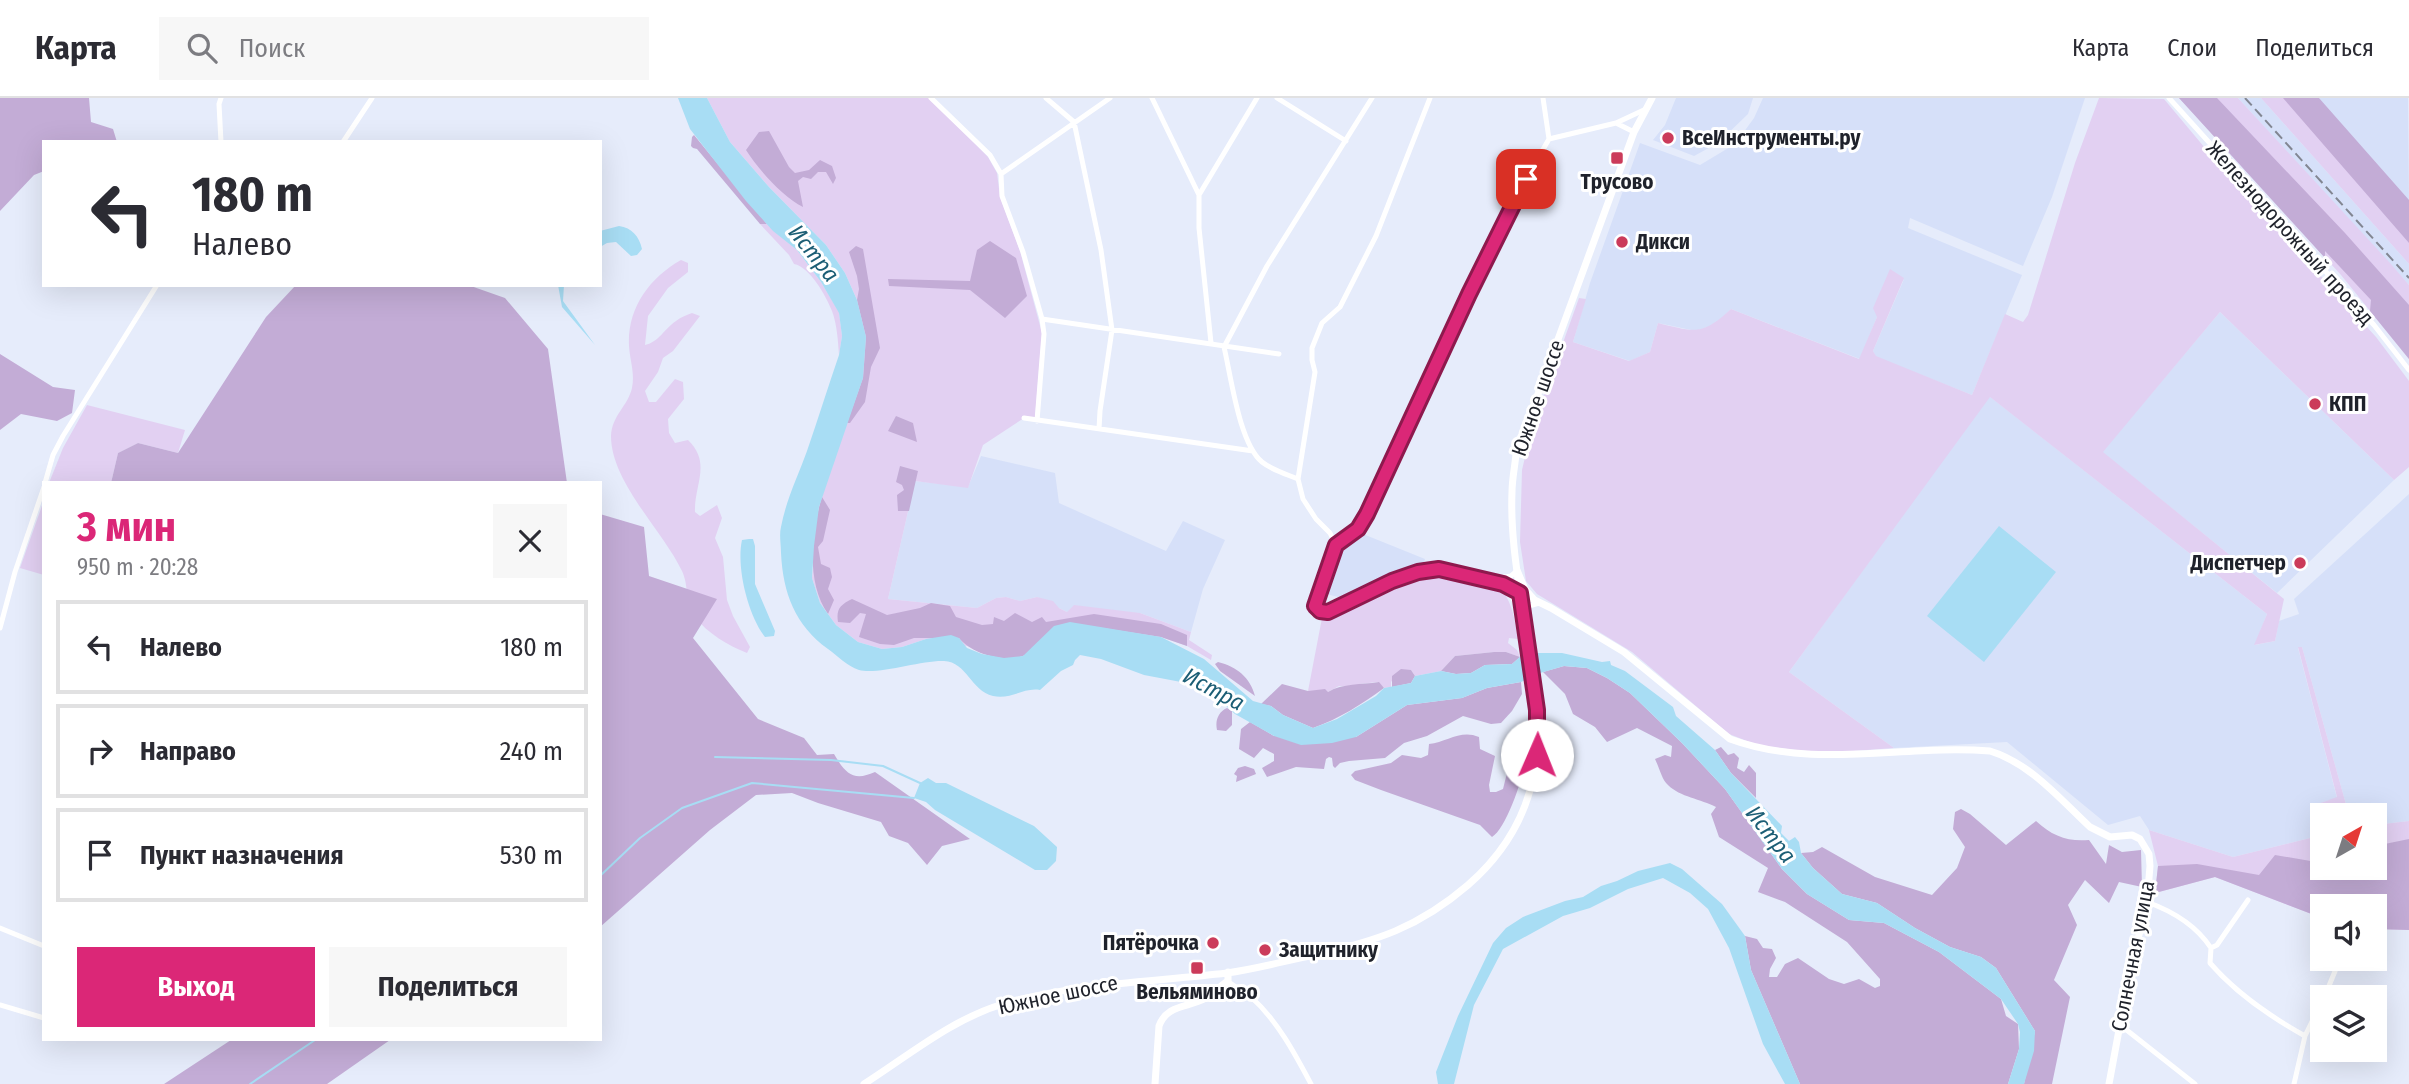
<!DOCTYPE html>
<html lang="ru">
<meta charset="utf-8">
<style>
body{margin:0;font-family:"Fira Sans Condensed",sans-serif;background:#f7f7f7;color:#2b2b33;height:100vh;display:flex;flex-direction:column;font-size:26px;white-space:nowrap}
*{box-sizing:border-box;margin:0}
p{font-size:23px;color:#7c7c81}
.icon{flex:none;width:38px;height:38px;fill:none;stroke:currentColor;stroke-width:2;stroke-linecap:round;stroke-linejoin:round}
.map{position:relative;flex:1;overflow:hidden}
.sheet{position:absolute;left:42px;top:383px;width:560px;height:560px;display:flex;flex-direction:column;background:#fff;border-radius:0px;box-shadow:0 7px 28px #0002}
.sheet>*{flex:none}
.top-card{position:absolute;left:42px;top:42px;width:560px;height:147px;border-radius:0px;box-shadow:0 7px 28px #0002;background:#fff;color:#2b2b33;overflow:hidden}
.needle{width:46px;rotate:39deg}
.tools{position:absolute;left:2310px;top:705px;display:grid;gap:14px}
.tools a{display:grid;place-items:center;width:77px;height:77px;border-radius:0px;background:#fff;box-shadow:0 7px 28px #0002;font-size:35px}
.pin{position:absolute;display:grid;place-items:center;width:60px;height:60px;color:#fff;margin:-30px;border-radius:14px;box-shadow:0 4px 10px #0006}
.me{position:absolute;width:77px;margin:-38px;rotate:1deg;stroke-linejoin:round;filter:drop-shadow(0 0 5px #0008)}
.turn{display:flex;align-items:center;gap:24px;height:147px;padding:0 35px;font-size:32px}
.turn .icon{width:91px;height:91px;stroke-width:2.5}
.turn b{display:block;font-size:49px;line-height:60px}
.round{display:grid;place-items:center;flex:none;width:74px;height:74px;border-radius:0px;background:#f7f7f7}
.summary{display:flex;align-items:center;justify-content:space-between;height:119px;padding:0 35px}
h1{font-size:42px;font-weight:700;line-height:52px;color:#db2777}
.button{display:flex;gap:14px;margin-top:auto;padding:14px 35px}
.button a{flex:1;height:80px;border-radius:0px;background:#db2777;color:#fff;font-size:28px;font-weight:700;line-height:80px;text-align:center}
.button a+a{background:#f7f7f7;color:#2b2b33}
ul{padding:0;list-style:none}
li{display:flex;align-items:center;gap:21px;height:94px;margin:0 14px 10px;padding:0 21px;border:4px solid #e1e1e2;border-radius:0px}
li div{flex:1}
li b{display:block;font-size:26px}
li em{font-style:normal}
header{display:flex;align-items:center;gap:42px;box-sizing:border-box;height:98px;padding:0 35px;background:#fff;border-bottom:2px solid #e1e1e2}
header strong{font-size:33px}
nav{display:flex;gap:38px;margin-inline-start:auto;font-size:24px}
.search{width:490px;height:63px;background:#f7f7f7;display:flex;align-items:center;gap:18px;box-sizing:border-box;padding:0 24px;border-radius:0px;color:#7c7c81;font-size:26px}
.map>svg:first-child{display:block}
.built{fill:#d6e0f9}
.green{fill:#e2d0f2}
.forest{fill:#c3acd6}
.water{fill:#a8ddf4}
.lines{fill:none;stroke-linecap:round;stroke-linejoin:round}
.stream{stroke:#a8ddf4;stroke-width:2}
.street{stroke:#fff;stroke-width:5}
.secondary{stroke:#fff;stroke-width:7}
.rail{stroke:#828692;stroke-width:2;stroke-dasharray:10 5;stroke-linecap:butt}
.route-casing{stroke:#8e194d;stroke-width:18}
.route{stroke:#db2777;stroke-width:12}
.poi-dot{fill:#cb3b5a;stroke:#fff;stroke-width:2.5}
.labels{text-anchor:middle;stroke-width:6;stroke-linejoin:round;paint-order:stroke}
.poi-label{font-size:21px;font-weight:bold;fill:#1f222b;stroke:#fff;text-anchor:start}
.street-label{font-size:21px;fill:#1f222b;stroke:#fff}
.water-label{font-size:23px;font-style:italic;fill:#1c5e75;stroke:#fff}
</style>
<header>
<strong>Карта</strong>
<div class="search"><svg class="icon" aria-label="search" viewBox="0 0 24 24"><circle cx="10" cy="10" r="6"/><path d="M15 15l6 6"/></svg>Поиск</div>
<nav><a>Карта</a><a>Слои</a><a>Поделиться</a></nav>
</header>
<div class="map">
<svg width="2409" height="986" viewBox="0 0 2409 986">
<rect width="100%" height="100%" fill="#e6ecfb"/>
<path class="built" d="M1676,0H1753L1748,16L1718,45L1694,58L1653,42L1665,27Z
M1763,0H2085L2052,99L2023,168L1910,120L1908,130L2022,177L1972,297L1876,259L1873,253L1904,181L1877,219L1860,261L1731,211L1716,226L1696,233L1658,225L1650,254L1630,263L1573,244L1590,185L1640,45L1700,67L1735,46L1754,20Z
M2238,0H2261L2409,166V187Z
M2317,0H2408L2409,107Z
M2220,214L2394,382L2277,495L2102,354Z
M1989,298L2267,516L2255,547L2275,543L2279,523L2299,516L2294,501L2409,396V723L2375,727V718L2349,717L2302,549L2298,550L2337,700L2318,706L2322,719V737L2233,759L2149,732L2140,718L2108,727L2007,644L1894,650L1789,574Z
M981,358L1055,375L1059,405L1166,453L1183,423L1225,442L1203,491L1191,534L1140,515L1067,514L1037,499L1020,503L1006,499L996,500L977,510L888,501L915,383L968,389Z
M1358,434L1425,461L1423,467L1347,501L1330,497L1324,493L1343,448Z"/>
<path class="green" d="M707,0H931L988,59L997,75L1000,99L1020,153L1042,235L1035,320H1024L983,347L968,390L915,383L888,501L977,510L996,500L1006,499L1020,503L1037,499L1053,503L1059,510L1067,514L1074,507L1140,515L1191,534L1189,542L1212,557L1211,562L1187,548L1161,539L1023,558L926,541L902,549L882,551L858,544L836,527L820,505L812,480L819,409L829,376L857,202L845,175L826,147L769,89L730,44Z
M2099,0L2164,1L2210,56L2376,239L2409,283V369L2394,382L2220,214L2103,354L2284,501L2275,543L2254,547L2267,516L1990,299L1789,574L1894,650L1826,655L1760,648L1729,636L1632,554L1537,496L1526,483L1520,444L1522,372L1531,334L1579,200L1586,201L1573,244L1629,263L1650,254L1658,225C1695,234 1702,238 1731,211L1859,261L1877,219L1873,210L1890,171L1904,180L1873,253L1876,258L1972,297L2005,216L2023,224L2028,217L2075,65Z
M2179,0H2238L2390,165L2409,187V261L2341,177Z
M2261,0H2317L2409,107V166Z
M760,126H767L797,152L821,184L839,214L842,238L839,257C838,243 837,226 832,213C826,198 810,169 794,166L789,157Z
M681,162L688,165V174L668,190L648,218L645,247C659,244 664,231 676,223C681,219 687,217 692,215L700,218L673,253L663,260L658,274L645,293L649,304H656L675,281L683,284L684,301L668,321L669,335L675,345L688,342C712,365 694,387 695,414L700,418L717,407L722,420L715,440L723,459L727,502L733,518L750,549L747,555C729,548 707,535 695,519C685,505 689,488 682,473C663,433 611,384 611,338C612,317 628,308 632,290C635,275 630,263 629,248C627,211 649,180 681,162Z
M87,307L185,332L178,355L138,345L118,355L111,385H49L63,350Z
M44,402V477L20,470Z
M1434,475C1452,477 1490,480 1503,494C1513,506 1515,525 1518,541L1509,540L1508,545L1517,552L1520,559L1506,554H1494L1455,558L1441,573L1415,578L1411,572H1401L1391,584V589L1384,590L1378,584L1359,586L1355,589L1339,588L1328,594L1308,593L1322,520L1388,490Z
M2298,549H2302L2349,717L2322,718V719L2318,706L2337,699Z
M2409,723V832L2375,831V808H2322V820L2215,779L2155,795L2158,768L2149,732L2233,759L2322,737V770H2375V727Z"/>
<path class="forest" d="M0,0H89L91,24L113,31L117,44H44V73L34,77L0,113Z
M2179,0H2217L2345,135L2409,207V261L2370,213L2371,202L2325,153V160Z
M2283,0H2319L2409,102V145Z
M769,33L789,69L795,75L809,72L820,62L832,68L836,80L833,86L826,74H818L811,81L803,79L798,83L803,109C783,99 758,71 746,52L759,34Z
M694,37L767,126H760L697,51L693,50L691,48L692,39Z
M990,143L1016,160L1027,198L1005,220L970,192L889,188L888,181L970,183L977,152Z
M856,148L863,151L880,250L871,269L865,304L850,325H847L863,280L866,239L857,202L859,191L857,178L849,154Z
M296,187H468L505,200L548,251L567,385H111L118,355L138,345L178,355L266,219Z
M0,256L53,289L75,292L72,315L57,323L21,316L0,332Z
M896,318L913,325L917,344L888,333Z
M900,368L918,373L909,413H898L897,397L904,392L902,387L896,384Z
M822,399L830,412L823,443L818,449L821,466L830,470L832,479L828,491L834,502L828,516C806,485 811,434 822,399Z
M600,416L644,429L649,478L717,501L693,540L758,621L804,640L817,657L834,656C845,675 853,684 875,674L970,741L942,748L927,767L908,745L889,738L881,724L818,705L792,695L756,697L710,732L600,829Z
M852,501L887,517L920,510L931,505L950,508L956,519L982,527L993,526L994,519L1004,523L1015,515L1032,524L1042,519L1046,524L1094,516L1161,526L1187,537V548L1161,539L1070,525C1056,535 1041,550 1025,557C1006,566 972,556 959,540H914L894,547L880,546L859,539L866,516L860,515L850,525L838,524C836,511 840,507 852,501Z
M1494,554H1506L1520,559L1512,566L1485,567L1471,575L1456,576L1441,573L1455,558Z
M1218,564C1237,569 1250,579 1255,598L1220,573L1215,566Z
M1564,568L1587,570L1607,580L1630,595L1682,645L1725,691L1782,771L1807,796L1849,822L1884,825L1939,854L2001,901L2006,918L2018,926L2019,951L2008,986H1800L1751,872L1745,838L1757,841L1763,850L1772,851L1776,860L1770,871L1769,879H1777L1785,866L1798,860L1829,881L1844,886L1859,881L1875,890L1880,888V881L1847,844L1785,804L1758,794L1768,770L1719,739L1711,716L1716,709C1701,701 1680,699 1668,687C1662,682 1659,669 1655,661L1665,657L1671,659L1672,648L1637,630L1607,644L1595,629L1573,616L1565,596L1543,574Z
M1401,571L1411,572L1415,578L1411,585L1392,589V578Z
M1379,584L1384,590C1362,606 1339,621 1313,630L1283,617L1271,608L1261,606L1282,586L1308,593L1325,591L1328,594C1343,585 1361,587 1379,584Z
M1521,584L1522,596L1512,613L1501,625L1491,626L1463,618L1427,638L1404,645L1385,660L1349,663L1340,665L1335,670L1333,668L1332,660L1329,659L1326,661L1324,671L1296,669L1267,679L1262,670L1274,663V656L1263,650L1254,660L1239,651L1241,631L1250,624L1274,638L1356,639L1407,607L1462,600L1487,590Z
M1227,610L1232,613V627L1226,633L1217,632C1215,623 1218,614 1227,610Z
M1519,630C1523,638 1526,648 1526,657C1525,675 1507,730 1492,739L1480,727L1381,692L1355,682L1351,677L1355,673L1391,665L1402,657L1421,660L1428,657L1429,646C1447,644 1461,631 1479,639L1480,651L1495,658L1489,687L1490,694H1496L1503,691L1509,667L1516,651L1512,638L1514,632Z
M1721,649L1728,657L1734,655L1739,660L1737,670L1744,674L1749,667L1756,675V700L1731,675L1715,652Z
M1245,668L1254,671L1256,676L1236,684L1237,678L1234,676L1238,670Z
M1961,711L1970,716L2006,747L2036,723C2052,738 2068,744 2089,742L2106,766L2109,747L2122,754L2141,752L2142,789L2119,784L2109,805L2085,782L2068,807L2077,827L2054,882L2070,899L2052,986H2024L2035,933L1996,870L1981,859L1950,849L1915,830L1877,805L1842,796L1813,770L1801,755L1813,754L1822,749L1875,779L1932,797L1957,770L1965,749L1953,731L1955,714Z
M2409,741V832L2375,831V808H2322V820L2215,779L2155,795L2158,768L2197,766L2259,777L2275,757L2322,765V770H2375V748Z
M231,942H390L327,986H164Z"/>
<path class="water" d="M678,0H707L730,44L769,89L826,147L845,175L857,202L866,239L863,280L819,409L814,448L812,480L820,505L836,527L858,544L882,551L902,549L926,541L951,537L959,540L967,550L982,556L1004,560L1023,558L1054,528L1070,524L1161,539L1204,561L1253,603L1271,608L1283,617L1313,630L1337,621L1376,598L1384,590L1411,585L1415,578L1441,573L1456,576L1471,575L1485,567L1512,566L1522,557L1535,555H1562L1602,564L1610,563L1611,567L1625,573L1673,609L1676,618L1715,652L1731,675L1782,728L1781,735L1789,743L1795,739L1799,744L1801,755L1813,770L1842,796L1877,805L1915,830L1950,849L1981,859L1996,870L2035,933L2034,953L2024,986H2008L2019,951L2020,934L2018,926L2001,901L1939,854L1884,825L1849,822L1807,796L1782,771L1725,691L1682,645L1630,595L1607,580L1587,570L1564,568L1540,575L1521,584L1487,590L1462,600L1407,607L1356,639L1332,645L1301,647L1274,638L1235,616L1216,599L1196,589L1181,584L1144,577L1101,561L1080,557L1075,562L1073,567L1061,573L1040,592C1024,589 1011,602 993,598C971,593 967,564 944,563C922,562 878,577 859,572C847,568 838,558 828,551C795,527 783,495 781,455C781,446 779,437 781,429C786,402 798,378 807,353C818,321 828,289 839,257L842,238L839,215L821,184L797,152L773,133L746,103L690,31Z
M619,128C632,130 639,138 642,151L637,157L631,158L616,144L607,145L600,149V133Z
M558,187H564L563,203L595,247L562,209Z
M1999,428L2056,474L1984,564L1927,518Z
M749,441H753L755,448V486L775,533L774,538L765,539C748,517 736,469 742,442Z
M928,680L936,685H946L1034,728L1057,749L1056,763L1047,772H1035L935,712L926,704L914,700L920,685Z
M1670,765L1682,771L1722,806L1745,838L1751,872L1800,986H1785L1763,946L1729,850L1708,811L1690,795L1663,780L1628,791L1590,810L1563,818L1503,851L1474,907L1454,986H1438L1436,974L1458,918L1493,845L1506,830L1523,819L1565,803L1583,799L1601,788L1617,783L1638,773Z"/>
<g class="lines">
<path class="stream" d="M715,659L831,662L883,668L920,685
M600,778L640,740L682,710L752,685L914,700
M250,986L315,942"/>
<path class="street" d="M931,0L990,57L1001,76L1002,98L1023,154L1042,221L1279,256
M1046,0L1074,24L1101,152L1112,232L1100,313L1099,331
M1152,0L1199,97V130L1211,245
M1277,0L1346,43
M2169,0L2374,227L2409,272
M1616,25L1646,11
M1549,41L1616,25L1634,34
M221,44L219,6L221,0
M343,44L372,0
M1001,76L1110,0
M1199,97L1257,0
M1024,320L1253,353
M1037,323L1044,236L1042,221
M1298,381C1286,376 1272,372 1262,364C1239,345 1231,278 1224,249L1267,168L1372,0
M45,385L53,357L63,338L157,187
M1336,447L1330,435L1316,421L1303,401L1298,381L1315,274L1312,262V250L1322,225L1340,209L1376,138L1430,0
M1491,481L1511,478L1518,472L1526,491L1534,500
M1502,488L1512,499L1521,514
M1320,513L1316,508V502L1336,447L1358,431L1367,416L1469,196L1526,81L1549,41L1543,0
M1313,516L1320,513L1328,514L1392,483L1418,474L1439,471L1503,486L1520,495
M1525,517L1529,508L1539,505
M0,530L15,474L44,389
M2147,804C2172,813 2196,827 2211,850L2210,865C2235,894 2271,919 2305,938
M0,830L44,848
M2211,850L2217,847L2248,802
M1228,883C1234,890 1244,892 1251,899C1277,922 1295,956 1311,986
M2324,900L2340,861
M0,907L44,920
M2119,926L2195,986
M2294,986L2305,938L2322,903"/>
<path class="secondary" d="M1520,495L1551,510L1624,554L1730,641C1814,672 1903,646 1990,653C2030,665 2060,701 2090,729L2110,739L2132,737L2140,741L2149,756L2150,768L2147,804L2129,878L2109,986
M864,986C908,958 952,921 1003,906C1076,885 1152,884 1227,875C1256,871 1285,863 1314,857C1376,843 1418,830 1468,787C1500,759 1524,723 1533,680C1543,633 1533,585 1526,537C1520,491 1510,442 1512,394C1512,381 1515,368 1516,356L1634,34L1652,0
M1155,986L1159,928C1167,906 1188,910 1206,900C1214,895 1220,888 1228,883V874"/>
<path class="rail" d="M2245,0L2409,180"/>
</g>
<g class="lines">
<defs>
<path id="route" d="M1526,81L1469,196L1367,416L1358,431L1336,447L1315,508L1320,513L1328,514L1392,483L1418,474L1439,471L1503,486L1520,495L1537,612V657"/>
</defs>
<use href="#route" class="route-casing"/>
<use href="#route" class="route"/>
</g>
<g class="poi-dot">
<circle cx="1668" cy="40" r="7"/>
<rect x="1610" y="53" width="14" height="14" rx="3.5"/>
<circle cx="1622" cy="144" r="7"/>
<circle cx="2315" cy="306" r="7"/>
<circle cx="2300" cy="465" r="7"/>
<circle cx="1213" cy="845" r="7"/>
<circle cx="1265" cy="852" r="7"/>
<rect x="1190" y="863" width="14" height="14" rx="3.5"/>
</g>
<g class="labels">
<g class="poi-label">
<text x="1682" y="47">ВсеИнструменты.ру</text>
<text x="1617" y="91" text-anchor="middle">Трусово</text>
<text x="1636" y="151">Дикси</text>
<text x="2329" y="313">КПП</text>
<text x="2286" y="472" text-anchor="end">Диспетчер</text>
<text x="1199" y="852" text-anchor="end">Пятёрочка</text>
<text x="1279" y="859">Защитнику</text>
<text x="1197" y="901" text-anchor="middle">Вельяминово</text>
</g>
<g class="street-label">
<text transform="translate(2290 135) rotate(48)" y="7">Железнодорожный проезд</text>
<text transform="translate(1538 300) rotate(-71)" y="7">Южное шоссе</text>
<text transform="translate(2133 858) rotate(-79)" y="7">Солнечная улица</text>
<text transform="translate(1058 897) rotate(-12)" y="7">Южное шоссе</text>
</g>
<g class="water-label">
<text transform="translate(814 155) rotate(51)" y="8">Истра</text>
<text transform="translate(1214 591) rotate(28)" y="8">Истра</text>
<text transform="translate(1771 736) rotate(52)" y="8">Истра</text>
</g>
</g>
</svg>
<div class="tools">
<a><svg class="needle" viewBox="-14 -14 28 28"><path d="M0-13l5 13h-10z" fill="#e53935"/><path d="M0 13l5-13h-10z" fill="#7c7c81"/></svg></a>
<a><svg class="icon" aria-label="sound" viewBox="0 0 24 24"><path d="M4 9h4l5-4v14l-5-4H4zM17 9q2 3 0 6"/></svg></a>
<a><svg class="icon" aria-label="layers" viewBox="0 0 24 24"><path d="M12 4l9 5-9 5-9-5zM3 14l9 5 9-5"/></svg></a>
</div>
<div class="pin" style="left:1526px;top:81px;background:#d93025"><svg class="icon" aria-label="arrive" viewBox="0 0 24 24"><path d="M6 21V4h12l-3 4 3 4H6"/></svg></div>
<svg class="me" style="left:1537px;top:657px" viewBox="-20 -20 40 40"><circle r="19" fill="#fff"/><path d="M0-13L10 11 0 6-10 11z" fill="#db2777"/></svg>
<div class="top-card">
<div class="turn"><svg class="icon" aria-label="left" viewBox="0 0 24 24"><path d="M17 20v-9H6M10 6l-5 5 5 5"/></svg><div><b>180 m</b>Налево</div></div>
</div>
<section class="sheet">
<div class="summary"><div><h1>3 мин</h1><p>950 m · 20:28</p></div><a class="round"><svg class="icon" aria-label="close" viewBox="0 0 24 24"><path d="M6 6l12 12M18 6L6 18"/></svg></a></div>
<ul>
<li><svg class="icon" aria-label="left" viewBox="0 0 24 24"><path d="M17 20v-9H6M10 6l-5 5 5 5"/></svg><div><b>Налево</b></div><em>180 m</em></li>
<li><svg class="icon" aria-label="right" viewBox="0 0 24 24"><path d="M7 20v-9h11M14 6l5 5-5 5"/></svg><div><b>Направо</b></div><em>240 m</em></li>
<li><svg class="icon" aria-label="arrive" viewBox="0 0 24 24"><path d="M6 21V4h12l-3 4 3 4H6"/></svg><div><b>Пункт назначения</b></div><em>530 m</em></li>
</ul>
<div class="button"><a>Выход</a><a>Поделиться</a></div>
</section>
</div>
